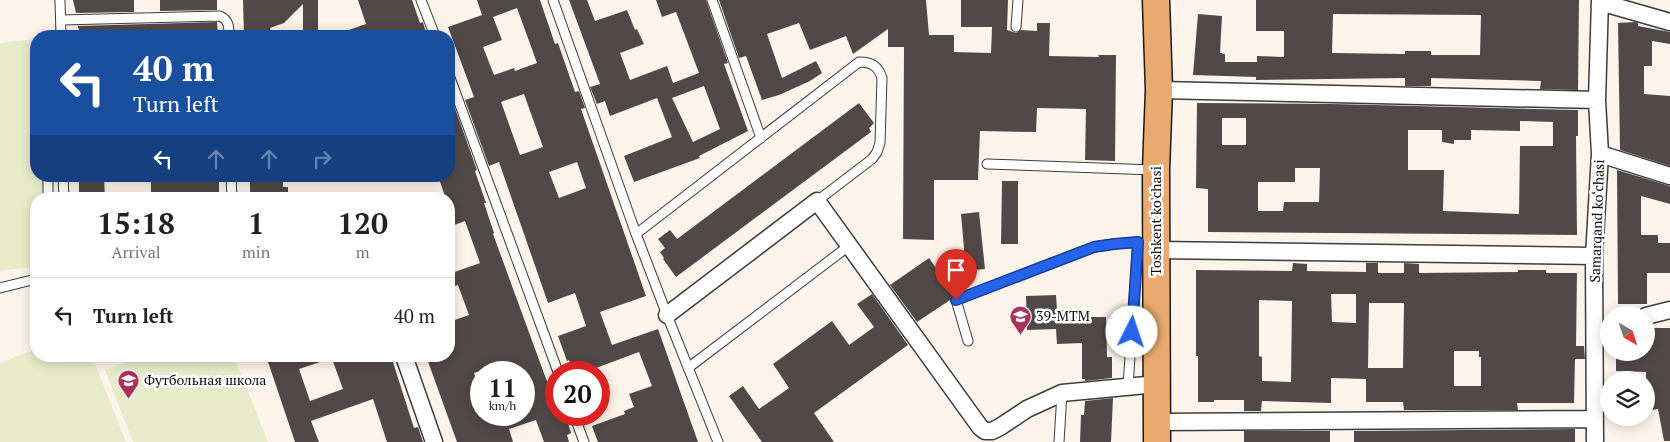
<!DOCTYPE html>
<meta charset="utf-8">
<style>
body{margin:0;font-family:"PT Serif",serif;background:#f6f6f6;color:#222;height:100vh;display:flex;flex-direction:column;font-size:19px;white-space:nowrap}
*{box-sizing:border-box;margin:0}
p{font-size:16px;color:#767676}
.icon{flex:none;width:28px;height:28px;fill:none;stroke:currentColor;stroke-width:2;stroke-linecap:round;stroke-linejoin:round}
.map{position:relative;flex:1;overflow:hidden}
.drawer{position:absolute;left:30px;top:192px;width:425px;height:170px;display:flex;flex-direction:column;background:#fff;border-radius:20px;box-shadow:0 2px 12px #0003}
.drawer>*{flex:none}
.guide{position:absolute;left:30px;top:30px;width:425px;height:152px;border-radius:20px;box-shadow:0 2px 12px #0003;background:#1a4fa0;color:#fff;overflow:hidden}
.needle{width:32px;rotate:141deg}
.buttons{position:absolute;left:1600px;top:306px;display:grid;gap:10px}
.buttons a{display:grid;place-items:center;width:55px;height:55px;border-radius:50%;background:#fff;box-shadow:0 2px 12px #0003;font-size:25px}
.speed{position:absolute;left:470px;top:361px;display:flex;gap:10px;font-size:25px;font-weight:700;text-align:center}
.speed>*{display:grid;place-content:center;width:65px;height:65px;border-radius:50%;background:#fff;box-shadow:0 2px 12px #0003;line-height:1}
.speed small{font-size:12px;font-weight:400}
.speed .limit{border:8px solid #d22;background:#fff;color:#111}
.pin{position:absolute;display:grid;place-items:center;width:42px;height:42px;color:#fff;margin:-51px -21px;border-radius:50% 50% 50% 0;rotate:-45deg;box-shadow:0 0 5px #0007}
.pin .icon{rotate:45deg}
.me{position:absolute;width:55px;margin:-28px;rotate:4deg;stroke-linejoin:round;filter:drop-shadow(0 0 4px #0008)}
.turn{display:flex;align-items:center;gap:18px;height:105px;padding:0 20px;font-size:22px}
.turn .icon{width:65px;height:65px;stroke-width:2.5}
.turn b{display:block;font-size:35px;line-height:42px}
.lanes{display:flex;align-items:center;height:48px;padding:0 20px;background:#0003;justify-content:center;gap:25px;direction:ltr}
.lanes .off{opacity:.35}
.eta{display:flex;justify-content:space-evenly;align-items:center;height:85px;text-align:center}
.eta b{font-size:30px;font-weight:700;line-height:35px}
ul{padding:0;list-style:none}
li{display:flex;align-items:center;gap:15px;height:75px;padding:0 20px;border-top:1px solid #e0e0e0}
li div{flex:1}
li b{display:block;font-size:19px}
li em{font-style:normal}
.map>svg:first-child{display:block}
.pitch{fill:#e8ebc9}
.building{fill:#514948;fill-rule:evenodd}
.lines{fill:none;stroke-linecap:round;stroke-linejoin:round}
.service-casing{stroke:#3d3d3d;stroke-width:11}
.minor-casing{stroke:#3d3d3d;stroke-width:19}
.primary-casing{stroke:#1b1b1b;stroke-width:29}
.service{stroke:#fff;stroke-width:9}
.minor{stroke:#fff;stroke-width:16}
.primary{stroke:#e8aa6e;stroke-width:26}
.route-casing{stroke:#184099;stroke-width:12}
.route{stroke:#2563eb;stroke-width:9}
.labels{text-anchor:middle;stroke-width:5;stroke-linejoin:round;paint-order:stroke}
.street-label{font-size:14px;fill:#0a0a0a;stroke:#fff}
.poi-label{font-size:14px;fill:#0a0a0a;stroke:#fff;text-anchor:start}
</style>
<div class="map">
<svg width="1670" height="442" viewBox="0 0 1670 442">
<rect width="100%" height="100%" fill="#fcf4ea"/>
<path class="pitch" d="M36,39V176H45V199H36V267L0,271V43Z
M36,349V356H92L126,442H0V363Z
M141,356H234L268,442H133L105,370Z"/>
<path class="building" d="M73,0H134V12L76,13Z
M160,0H217V10L160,11Z
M243,0H318V36H303V4L284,23L270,28V36H244Z
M358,0H412L420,23L423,22L427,36H338L337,34L366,24Z
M477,0H540L555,44L558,43L575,92L579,91L585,108L581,109L646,296L600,312L612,345L658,329L698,442H598L592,426L625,414L624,411L634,407L629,394L652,386L639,352L596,368L598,372H573L569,360L567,361L558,336L586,326L575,293L548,303L499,162L489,166L465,100L474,97L448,27L482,15ZM517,8L537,63L515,71L514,68L494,75L483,47L502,40L493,17ZM524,94L543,147L520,155L501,102ZM577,162L586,188L559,198L549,172Z
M569,0H587L595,21L627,10L635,30L637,29L644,44L620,53L630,80L667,66L673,83L699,73L676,12L662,17L656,0H706L728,63L724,64L748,131L699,156L700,158L634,182L624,156L672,137L657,98L610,116L605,101L597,104L590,87L600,84ZM704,86L720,129L693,142L672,98Z
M719,0H926L929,35H954V52L991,53L992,27H961V0H1008L1007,30L1016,33L1021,30L1037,31V23H1050L1049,56L1099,57L1098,55H1116L1115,161L1085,160L1086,109L1037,108L1036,132L980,131L978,180H934V240L903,239L904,47H888V29L853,54L846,36L810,50L799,23L767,34L782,78L816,61L822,73L810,81L779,95L762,100L746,56L739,58Z
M1256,0H1579L1578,90L1540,89L1541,81L1431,78V86H1405V78L1256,80V77L1193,75L1198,14L1222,16L1220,53L1225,54V62H1257V56L1284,57V31H1256ZM1333,14L1481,15L1480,55H1431V51H1405V54L1332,53Z
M217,22L218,36H80L78,26Z
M1635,22L1638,23V26L1670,32V44L1652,41V66H1644V94L1670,96V166L1620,150L1618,23Z
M453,103L477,170L475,171L486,203H484L494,233L493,234L556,406V415H560L562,422L567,420L571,433L567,435L569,442H544L536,420L509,429L513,442H457L426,356H449V322L469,315L458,285L449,288V274L480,263L465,221L449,227V199H446L438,176H449V104ZM505,363L508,372H524V415H481V394L474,373Z
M859,103L874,123L869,128L871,132L676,277L663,259L664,258L660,252L665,248L658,239L670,230L677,239Z
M1197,103L1332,104L1578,110V136H1576L1577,235L1208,232V189L1196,188ZM1222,118H1246V145H1222ZM1520,121L1553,122V146H1520L1519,214L1443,211L1444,170H1408V130H1442V142L1454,144V140H1471V130L1520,131ZM1295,168H1320L1319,202H1284L1283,211H1258V182H1295Z
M1617,170L1670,186V204L1641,196V235H1658V243H1670V273H1647V304H1618Z
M79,176H104L105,199H79Z
M151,176H219V199H151Z
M250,176H283V187H288V199H250Z
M1002,181H1018V244H1001Z
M979,212L985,269L966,271L961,214Z
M929,258L954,294L950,300L917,322L890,285Z
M1293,263L1307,264V271L1366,272V263H1378V273H1404V263L1419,264V273L1518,272V270H1546V273H1577L1576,346H1584L1585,359H1575L1574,403H1517L1518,410H1404L1403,402H1366V379L1331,378V403L1262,401L1261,411H1244V400H1214V402H1198V356H1196V270L1292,271ZM1331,294H1356V323L1332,322ZM1259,300L1292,301L1291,382L1262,381V357L1259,356ZM1369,303H1404L1403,368H1368ZM1454,351H1479V357H1481V386H1454Z
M872,294L908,345L814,413L834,442H762L729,396L743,386L759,409L789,388L773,364L832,321L849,345L874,327L857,304Z
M1056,295L1057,310H1065V314L1089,313V317H1106L1107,357H1112V378L1085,381V379H1082V343L1057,344L1056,329L1027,330L1026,296Z
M1646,328H1670V441H1664L1658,409L1646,411V372L1616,371V352H1646Z
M266,356H331L332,358L299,369L310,401L343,389L331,356H391L414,428L418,427L423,442H387L373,399L311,421L319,442H295Z
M1113,398L1111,442H1080L1081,415H1084L1085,401Z
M1575,429V442H1354V431Z
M1244,431H1330V442H1244Z"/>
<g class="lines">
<defs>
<path id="service" d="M60,0L61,36
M421,0L435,36
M553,0L636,234L667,315L718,442
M712,0L761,138
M61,20L220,16C229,20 229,27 229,36
M1016,27L1018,0
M449,75L558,372
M987,164L1154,170
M48,176V199
M63,176L64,199
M231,176L232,199
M636,234L859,62C872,62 878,66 882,78L880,143L877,152L872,159L817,201
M0,288L36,279
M968,341L956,300L1094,247L1114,244L1138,242L1128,386
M688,368L850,245
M574,415L584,442
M1059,442L1062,393"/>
<path id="minor" d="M1600,2L1670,22
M1159,90L1597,100
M1600,154L1670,176
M1156,250L1594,256
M667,315L817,201L980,427L985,431H992L1000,427L1027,409L1062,393L1157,384
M1646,316L1670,310
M404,356L434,442
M1158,422L1594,419
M1595,442L1594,256L1600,154L1597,100L1600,0"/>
<path id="primary" d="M1156,0L1159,90L1156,170L1157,442"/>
</defs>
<use href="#service" class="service-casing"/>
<use href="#minor" class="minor-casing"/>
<use href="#primary" class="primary-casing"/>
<use href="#service" class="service"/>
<use href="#minor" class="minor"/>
<use href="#primary" class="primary"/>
</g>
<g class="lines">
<defs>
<path id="route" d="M956,300L1094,247L1114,244L1138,242L1132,332"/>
</defs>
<use href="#route" class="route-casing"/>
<use href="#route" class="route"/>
</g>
<defs>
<symbol id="school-pin" viewBox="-11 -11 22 30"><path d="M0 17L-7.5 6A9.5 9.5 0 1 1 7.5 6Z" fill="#a93458" stroke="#fff"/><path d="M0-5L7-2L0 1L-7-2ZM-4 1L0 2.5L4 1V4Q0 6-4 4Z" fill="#fff"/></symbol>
</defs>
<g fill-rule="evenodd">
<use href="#school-pin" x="1008" y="304" width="25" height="34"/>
<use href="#school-pin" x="116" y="368" width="25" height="34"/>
</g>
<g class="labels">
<g class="street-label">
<text transform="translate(1156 221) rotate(-90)" y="5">Toshkent ko'chasi</text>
<text transform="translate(1597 221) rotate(-88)" y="5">Samarqand ko‘chasi</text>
</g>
<g class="poi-label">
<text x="1036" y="321">39-MTM</text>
<text x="144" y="385">Футбольная школа</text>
</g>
</g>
</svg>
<div class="buttons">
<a><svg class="needle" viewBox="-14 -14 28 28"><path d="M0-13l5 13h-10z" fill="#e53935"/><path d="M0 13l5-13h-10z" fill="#767676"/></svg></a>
<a><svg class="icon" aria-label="layers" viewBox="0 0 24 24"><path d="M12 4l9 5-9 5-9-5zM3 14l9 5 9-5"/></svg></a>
</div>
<div class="speed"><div>11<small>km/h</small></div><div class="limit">20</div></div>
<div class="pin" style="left:956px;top:300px;background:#d93025"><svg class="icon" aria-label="arrive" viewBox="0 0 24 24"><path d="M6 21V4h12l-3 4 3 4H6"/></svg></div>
<svg class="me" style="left:1132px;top:332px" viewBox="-20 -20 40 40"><circle r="19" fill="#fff"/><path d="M0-13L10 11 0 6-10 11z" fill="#2563eb"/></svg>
<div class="guide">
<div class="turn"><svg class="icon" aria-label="left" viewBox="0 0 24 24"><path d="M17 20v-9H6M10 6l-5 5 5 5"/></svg><div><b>40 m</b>Turn left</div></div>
<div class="lanes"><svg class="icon" aria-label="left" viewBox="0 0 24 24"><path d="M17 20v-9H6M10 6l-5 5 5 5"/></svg><svg class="icon off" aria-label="ahead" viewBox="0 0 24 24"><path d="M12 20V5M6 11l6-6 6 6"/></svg><svg class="icon off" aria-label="ahead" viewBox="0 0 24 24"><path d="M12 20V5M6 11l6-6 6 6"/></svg><svg class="icon off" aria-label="right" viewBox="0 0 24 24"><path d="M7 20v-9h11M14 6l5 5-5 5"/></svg></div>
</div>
<section class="drawer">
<div class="eta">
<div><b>15:18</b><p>Arrival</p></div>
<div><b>1</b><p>min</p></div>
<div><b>120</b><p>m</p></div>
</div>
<ul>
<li><svg class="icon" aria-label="left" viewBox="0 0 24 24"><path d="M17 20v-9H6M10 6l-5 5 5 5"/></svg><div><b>Turn left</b></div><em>40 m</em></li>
</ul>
</section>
</div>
